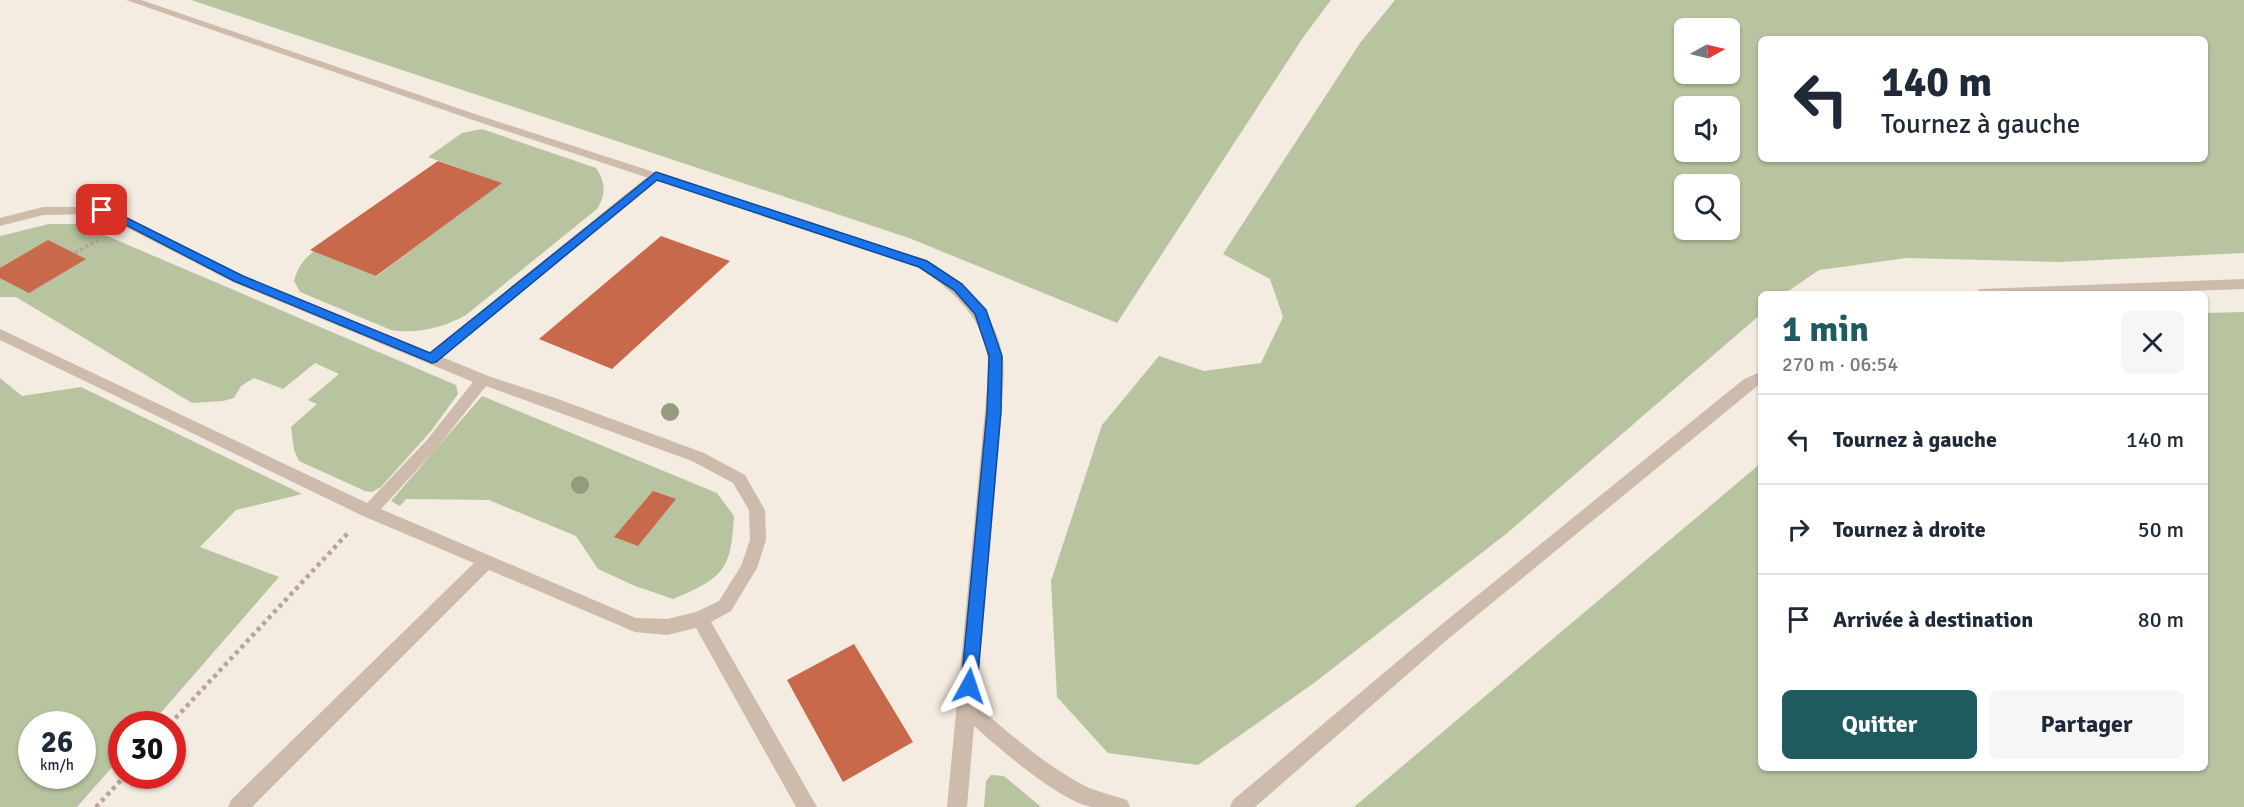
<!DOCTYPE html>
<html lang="fr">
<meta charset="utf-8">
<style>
body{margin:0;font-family:Signika,sans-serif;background:#f6f6f7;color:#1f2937;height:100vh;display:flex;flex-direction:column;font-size:22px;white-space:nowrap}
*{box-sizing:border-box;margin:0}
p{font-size:20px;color:#747a83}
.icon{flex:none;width:33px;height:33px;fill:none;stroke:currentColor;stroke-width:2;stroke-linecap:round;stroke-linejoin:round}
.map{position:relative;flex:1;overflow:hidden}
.details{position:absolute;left:1758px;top:291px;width:450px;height:480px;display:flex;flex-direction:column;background:#fff;border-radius:9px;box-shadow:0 2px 4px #0004}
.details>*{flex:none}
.hud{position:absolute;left:1758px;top:36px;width:450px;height:126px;border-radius:9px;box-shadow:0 2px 4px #0004;background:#fff;color:#1f2937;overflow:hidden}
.needle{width:39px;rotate:82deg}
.tools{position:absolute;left:1674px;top:18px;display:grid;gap:12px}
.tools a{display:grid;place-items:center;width:66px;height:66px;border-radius:9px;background:#fff;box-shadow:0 2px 4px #0004;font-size:30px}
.speed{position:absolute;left:18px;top:711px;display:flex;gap:12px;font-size:30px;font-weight:700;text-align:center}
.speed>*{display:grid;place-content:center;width:78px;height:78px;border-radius:50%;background:#fff;box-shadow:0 2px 4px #0004;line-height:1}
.speed small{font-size:15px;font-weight:400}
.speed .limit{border:9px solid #d22;background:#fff;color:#111}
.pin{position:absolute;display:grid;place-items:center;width:51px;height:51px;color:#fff;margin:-26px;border-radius:12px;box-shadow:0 3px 9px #0006}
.me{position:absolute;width:66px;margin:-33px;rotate:5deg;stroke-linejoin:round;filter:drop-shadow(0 0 4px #0008)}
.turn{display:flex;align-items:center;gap:21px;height:126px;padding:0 24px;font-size:27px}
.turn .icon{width:78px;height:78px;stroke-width:2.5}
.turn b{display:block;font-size:42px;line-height:51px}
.round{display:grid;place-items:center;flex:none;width:63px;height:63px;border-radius:9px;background:#f6f6f7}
.overview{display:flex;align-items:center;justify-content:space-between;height:102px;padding:0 24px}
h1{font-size:36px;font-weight:700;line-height:45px;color:#1f5a5e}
.cta{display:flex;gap:12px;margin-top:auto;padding:12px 24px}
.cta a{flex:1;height:69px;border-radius:9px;background:#1f5a5e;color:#fff;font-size:24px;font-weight:700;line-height:69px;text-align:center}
.cta a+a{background:#f6f6f7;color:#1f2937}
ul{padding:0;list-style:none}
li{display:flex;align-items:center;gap:18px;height:90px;padding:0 24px;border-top:2px solid #e0e1e3}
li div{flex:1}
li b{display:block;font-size:22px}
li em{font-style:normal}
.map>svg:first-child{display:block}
.green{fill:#b8c4a0;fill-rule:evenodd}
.building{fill:#c8694b}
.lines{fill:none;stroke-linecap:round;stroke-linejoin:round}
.path-far1{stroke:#b9a596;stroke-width:4;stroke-dasharray:3 3;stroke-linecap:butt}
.path{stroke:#b9a596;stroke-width:4.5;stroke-dasharray:4 4;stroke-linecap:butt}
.lane{fill:#cdbbac;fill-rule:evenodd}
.street{fill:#cdbbac;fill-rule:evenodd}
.tree{fill:#969b7f}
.route{fill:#1a73e8;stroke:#114b97;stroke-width:1.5}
</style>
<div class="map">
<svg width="2244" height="807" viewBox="0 0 2244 807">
<rect width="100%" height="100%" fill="#f4ebe1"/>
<path class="green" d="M191,0H1331L1304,36L1117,323L909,238Z
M1395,0H2244V253L2059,262L1907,258L1819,270L1784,294H1761V314L1506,534L1314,683L1198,765L1108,753L1057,697L1051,581L1102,425L1159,356L1204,371L1261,363L1283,317L1270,279L1223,254L1360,43ZM1730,28V74H1684V28ZM1761,39H2205V159H1761ZM1730,106V152H1684V106ZM1730,184V230H1684V184Z
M482,129L596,168C606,183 606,194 597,209L466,315C442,328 418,334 391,330L300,292L294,281C298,267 303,260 314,251L377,276L501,183L428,157L462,133Z
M49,224H79L456,385L458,394L431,431L381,487L372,492L365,491L299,461L294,450L291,427L317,404L308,400L339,374L315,363L283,389L254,378L241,386L234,398L223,401L192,403L16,297H0V236Z
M2244,312V807H1354L1761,463V768H2205V313Z
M0,378L22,396L81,387L302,494L236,510L200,547L279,577L151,724H122L121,757L77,807H0ZM82,724V776H32V724Z
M482,396L717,493L734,516C731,571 723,578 673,599L635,586L598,569L576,536L489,500L406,499L400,506L391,501Z
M991,775L1004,776L1041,807H984L986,781Z"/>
<path class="building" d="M438,161L502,183L376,276L310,250Z
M661,236L730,261L612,369L539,339Z
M48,240L86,259L29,293L0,278V268Z
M653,491L676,499L638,546L614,537Z
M854,644L913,742L843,782L787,680Z"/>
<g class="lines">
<path class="path-far1" d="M75,253L98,240"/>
<path class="path" d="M170,724L348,533
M96,807L125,776"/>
<path class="lane" d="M656,172L660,173L662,176L660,179L442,357L488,376L555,398L704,453L745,475L765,510L766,540L757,568L731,611L711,622L817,807H796L696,628L667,635L635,632L489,570L252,807H228L231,800L474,563L363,516L0,340V329L367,503L427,440L473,382L233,282L100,214L43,215L0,226V218L43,207H107L243,276L430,352L652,173ZM486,386L692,461L733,483L749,510L750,540L741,566L719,601L696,612L667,619L636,618L381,509L437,448Z"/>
<path class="street" d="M126,0H141L478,115L928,261C964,285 998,314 1003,360C1005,377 1002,394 1002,411L976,705C1010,734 1044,764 1083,785C1097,792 1113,795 1127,800L1130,807C1118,807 1105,807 1093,807C1061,803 999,748 974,726L967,807H947L989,369C987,320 956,293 918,267L470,119Z
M2244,279V289L2101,294H1973L1980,289Z
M1761,372V383L1448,639L1255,807H1230L1233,800L1436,629L1744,379Z"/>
</g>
<g class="tree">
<circle cx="670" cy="412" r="9"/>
<circle cx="580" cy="485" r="9"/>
</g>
<path class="route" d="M656,172L927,261L962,284L986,310L1002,356L1001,411L977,686L975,691L969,693L963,691L961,686L987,411L989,356L975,314L954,290L919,267L657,180L436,362L432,363L234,281L97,210L98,208H107L243,276L430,353Z"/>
</svg>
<div class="tools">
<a><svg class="needle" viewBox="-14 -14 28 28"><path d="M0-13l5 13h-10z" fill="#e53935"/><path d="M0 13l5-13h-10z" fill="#747a83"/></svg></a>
<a><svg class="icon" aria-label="sound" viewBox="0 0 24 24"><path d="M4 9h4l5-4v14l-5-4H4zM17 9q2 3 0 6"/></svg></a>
<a><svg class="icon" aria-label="search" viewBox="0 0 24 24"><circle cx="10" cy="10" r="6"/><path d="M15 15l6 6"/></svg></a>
</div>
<div class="speed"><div>26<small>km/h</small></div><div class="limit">30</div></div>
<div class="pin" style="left:102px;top:210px;background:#d93025"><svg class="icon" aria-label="arrive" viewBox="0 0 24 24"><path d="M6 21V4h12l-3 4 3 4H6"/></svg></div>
<svg class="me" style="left:969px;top:686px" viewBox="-20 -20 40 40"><path d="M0-17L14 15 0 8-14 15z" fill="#1a73e8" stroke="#fff" stroke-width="4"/></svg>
<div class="hud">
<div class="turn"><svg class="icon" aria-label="left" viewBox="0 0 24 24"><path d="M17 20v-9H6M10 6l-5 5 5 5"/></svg><div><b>140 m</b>Tournez à gauche</div></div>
</div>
<section class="details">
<div class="overview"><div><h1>1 min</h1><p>270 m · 06:54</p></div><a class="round"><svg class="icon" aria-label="close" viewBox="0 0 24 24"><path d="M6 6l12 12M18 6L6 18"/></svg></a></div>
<ul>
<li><svg class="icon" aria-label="left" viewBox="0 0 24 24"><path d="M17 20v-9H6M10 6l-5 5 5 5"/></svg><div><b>Tournez à gauche</b></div><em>140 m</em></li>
<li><svg class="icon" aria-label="right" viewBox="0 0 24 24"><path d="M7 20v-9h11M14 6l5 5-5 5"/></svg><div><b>Tournez à droite</b></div><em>50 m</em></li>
<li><svg class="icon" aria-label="arrive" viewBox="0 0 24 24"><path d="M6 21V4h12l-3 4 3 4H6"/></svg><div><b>Arrivée à destination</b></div><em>80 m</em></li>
</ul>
<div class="cta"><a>Quitter</a><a>Partager</a></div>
</section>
</div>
